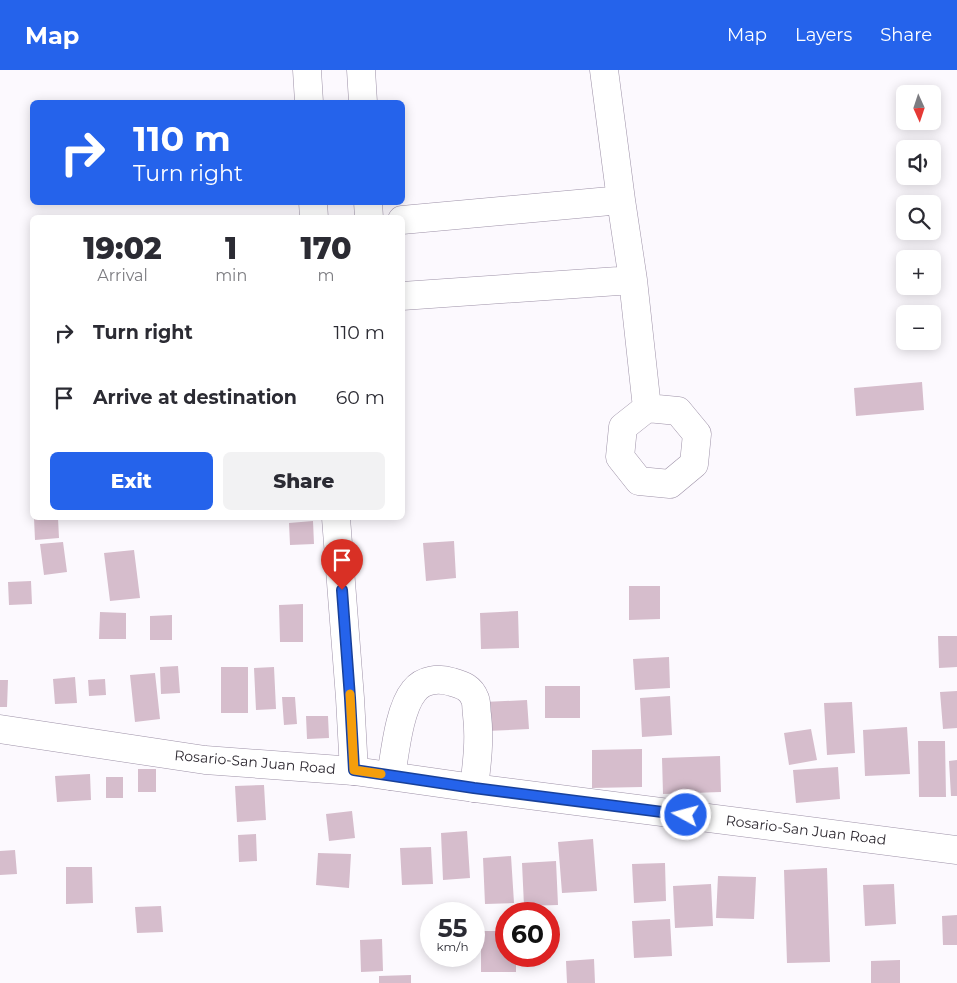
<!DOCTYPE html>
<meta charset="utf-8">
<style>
body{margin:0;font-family:Montserrat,sans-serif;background:#f2f2f3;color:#2b2b33;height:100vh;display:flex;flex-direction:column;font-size:19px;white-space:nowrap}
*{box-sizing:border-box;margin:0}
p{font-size:16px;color:#7c7c81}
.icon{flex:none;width:28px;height:28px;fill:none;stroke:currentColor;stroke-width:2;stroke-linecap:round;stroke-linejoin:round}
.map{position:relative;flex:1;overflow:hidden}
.sheet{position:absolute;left:30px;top:145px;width:375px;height:305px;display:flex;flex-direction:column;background:#fff;border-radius:8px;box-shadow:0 2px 12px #0003}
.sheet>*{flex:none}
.guide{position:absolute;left:30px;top:30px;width:375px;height:105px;border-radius:8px;box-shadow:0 2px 12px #0003;background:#2563eb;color:#fff;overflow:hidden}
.needle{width:32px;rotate:177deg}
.fabs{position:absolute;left:896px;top:15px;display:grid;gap:10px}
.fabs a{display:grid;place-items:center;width:45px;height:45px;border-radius:8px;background:#fff;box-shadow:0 2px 12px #0003;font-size:25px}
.speed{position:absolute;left:420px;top:832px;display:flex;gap:10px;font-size:25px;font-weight:700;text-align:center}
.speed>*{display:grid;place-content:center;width:65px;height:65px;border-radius:50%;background:#fff;box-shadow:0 2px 12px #0003;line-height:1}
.speed small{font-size:12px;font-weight:400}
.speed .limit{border:8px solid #d22;background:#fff;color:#111}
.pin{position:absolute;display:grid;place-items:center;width:42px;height:42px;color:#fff;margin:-51px -21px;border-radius:50% 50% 50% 0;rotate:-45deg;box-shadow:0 0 5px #0007}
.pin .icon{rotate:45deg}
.me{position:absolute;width:55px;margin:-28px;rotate:277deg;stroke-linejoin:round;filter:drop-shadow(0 0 4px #0008)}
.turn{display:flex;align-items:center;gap:18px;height:105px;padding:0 20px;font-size:22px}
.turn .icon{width:65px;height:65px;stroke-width:2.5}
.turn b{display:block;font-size:35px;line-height:42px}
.eta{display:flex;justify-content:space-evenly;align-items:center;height:85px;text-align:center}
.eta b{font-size:30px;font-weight:800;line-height:35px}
.button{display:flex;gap:10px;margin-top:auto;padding:10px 20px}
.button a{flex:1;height:58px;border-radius:8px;background:#2563eb;color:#fff;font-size:20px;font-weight:800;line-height:58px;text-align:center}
.button a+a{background:#f2f2f3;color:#2b2b33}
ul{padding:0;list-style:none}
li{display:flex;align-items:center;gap:15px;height:65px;padding:0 20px}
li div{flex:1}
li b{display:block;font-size:19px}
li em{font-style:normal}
header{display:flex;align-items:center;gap:30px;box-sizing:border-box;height:70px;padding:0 25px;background:#2563eb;color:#fff}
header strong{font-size:24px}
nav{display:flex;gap:28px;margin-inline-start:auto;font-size:18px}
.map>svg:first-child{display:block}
.building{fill:#d6bdcc}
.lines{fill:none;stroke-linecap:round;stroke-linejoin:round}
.minor-casing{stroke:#9e92a8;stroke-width:29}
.major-casing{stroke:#9e92a8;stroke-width:29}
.minor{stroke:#fff;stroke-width:28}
.major{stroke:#fff;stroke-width:28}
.route-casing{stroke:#184099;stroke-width:12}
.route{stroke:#2563eb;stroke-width:9}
.slow{stroke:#f59e0b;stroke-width:9}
.labels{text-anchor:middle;stroke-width:4;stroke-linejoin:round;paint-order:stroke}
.street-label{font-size:14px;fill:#2f2a32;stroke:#fff}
</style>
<header>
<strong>Map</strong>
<nav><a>Map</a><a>Layers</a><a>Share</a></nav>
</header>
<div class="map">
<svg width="957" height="913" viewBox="0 0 957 913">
<rect width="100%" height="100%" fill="#fcf9fe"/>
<path class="building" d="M922,312L924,340L856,346L854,318Z
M34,448H58L59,468L35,470Z
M313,451L314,474L290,475L289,453Z
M454,471L456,508L426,511L423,473Z
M63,472L67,502L44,505L40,474Z
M134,480L140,528L110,531L104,483Z
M31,511L32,534L9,535L8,512Z
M629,516H660V549L629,550Z
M303,534V572H280L279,535Z
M518,541L519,578L481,579L480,543Z
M100,542L126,543V569H99Z
M172,545V570H150V546Z
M938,566H957V597L939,598Z
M669,587L670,618L635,620L633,589Z
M178,596L180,623L161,624L160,597Z
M221,597H248V643H221Z
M274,597L276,639L256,640L254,598Z
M155,603L160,649L135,652L130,605Z
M75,607L77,633L55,634L53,609Z
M105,609L106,625L89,626L88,610Z
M0,610H8L7,637H0Z
M545,616H580V648H545Z
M957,621V658L943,659L940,622Z
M670,626L672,665L642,667L640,628Z
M282,627H295L297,654L284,655Z
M527,630L529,659L486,661L484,632Z
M852,632L855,683L827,685L824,633Z
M306,646H328L329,668L307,669Z
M907,657L910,704L865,706L863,660Z
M811,659L817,690L789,695L784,663Z
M918,671H945L946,727H919Z
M642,679V717L592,718V680Z
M720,686L721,722L663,724L662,688Z
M957,690V726H951L949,691Z
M838,697L840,729L796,733L793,700Z
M138,699H156V722H138Z
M90,704L91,730L57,732L55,706Z
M106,707H123V728H106Z
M264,715L266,750L237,752L235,716Z
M352,741L355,768L329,771L326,744Z
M467,761L470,808L443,810L441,763Z
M256,764L257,791L239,792L238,765Z
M593,769L597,821L562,823L558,772Z
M431,777L433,814L402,815L400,778Z
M15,780L17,804L0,805V781Z
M318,783L351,784L349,818L316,815Z
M511,786L514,833L485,834L483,788Z
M556,791L558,835L524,836L522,793Z
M665,793L666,831L634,833L632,794Z
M66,797H92L93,833L66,834Z
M827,798L830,892L787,893L784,800Z
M718,806L756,807L754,849L716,848Z
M711,814L713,856L675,858L673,816Z
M894,814L896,854L865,856L863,815Z
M161,836L163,862L137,863L135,837Z
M957,845V875H943L942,846Z
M670,849L672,886L634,888L632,851Z
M481,861H506V886H516V902H481Z
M382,869L383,901L361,902L360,870Z
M594,889L595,913H567L566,891Z
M900,890V913H871V891Z
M411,905V913H379V906Z"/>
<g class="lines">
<defs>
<path id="minor" d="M307,0L309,32
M361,0L363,32
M604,0L621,130L633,210L647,338
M313,132L314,148
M368,132L369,148
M402,150L621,130
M402,226L633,210
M647,338L678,341L697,364L694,394L670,414L639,411L620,387L623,357Z
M336,448L350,628L354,701
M391,706C395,683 399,639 414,621C423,609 439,608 452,612C463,615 471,618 475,629C477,634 476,640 477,645C480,669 477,693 474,718"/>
<path id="major" d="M0,659L205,690L354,701L474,718L957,780"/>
</defs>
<use href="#minor" class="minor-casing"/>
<use href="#major" class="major-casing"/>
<use href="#minor" class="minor"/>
<use href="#major" class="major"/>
</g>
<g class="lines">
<defs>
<path id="route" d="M342,520L350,628L354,700L474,718L686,745"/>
</defs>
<use href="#route" class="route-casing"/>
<use href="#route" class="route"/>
<path class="slow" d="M350,624L354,700L381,704"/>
</g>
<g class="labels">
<g class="street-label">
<text transform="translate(255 692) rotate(5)" y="5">Rosario-San Juan Road</text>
<text transform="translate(806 760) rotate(7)" y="5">Rosario-San Juan Road</text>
</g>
</g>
</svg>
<div class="fabs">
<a><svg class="needle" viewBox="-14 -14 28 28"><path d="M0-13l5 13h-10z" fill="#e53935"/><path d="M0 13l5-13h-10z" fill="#7c7c81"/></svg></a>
<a><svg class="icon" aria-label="sound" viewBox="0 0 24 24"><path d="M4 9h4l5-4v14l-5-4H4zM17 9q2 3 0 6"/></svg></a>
<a><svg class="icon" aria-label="search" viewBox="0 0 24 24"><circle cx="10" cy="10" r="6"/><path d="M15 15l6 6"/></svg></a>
<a>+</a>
<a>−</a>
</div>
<div class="speed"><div>55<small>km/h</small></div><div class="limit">60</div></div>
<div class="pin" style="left:342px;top:520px;background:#d93025"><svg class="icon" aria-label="arrive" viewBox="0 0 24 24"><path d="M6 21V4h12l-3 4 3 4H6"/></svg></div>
<svg class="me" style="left:686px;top:745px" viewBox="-20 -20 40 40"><circle r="17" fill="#2563eb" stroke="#fff" stroke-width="3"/><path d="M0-11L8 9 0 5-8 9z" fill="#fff"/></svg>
<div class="guide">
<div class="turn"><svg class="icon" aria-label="right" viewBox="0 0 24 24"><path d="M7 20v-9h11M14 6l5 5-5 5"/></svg><div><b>110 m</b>Turn right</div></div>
</div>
<section class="sheet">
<div class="eta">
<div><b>19:02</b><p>Arrival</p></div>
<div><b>1</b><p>min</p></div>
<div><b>170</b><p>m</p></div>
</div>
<ul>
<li><svg class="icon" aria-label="right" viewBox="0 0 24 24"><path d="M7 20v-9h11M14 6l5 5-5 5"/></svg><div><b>Turn right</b></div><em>110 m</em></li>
<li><svg class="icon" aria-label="arrive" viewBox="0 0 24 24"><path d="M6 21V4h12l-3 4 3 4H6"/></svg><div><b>Arrive at destination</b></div><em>60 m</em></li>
</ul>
<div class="button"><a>Exit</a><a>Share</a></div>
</section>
</div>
